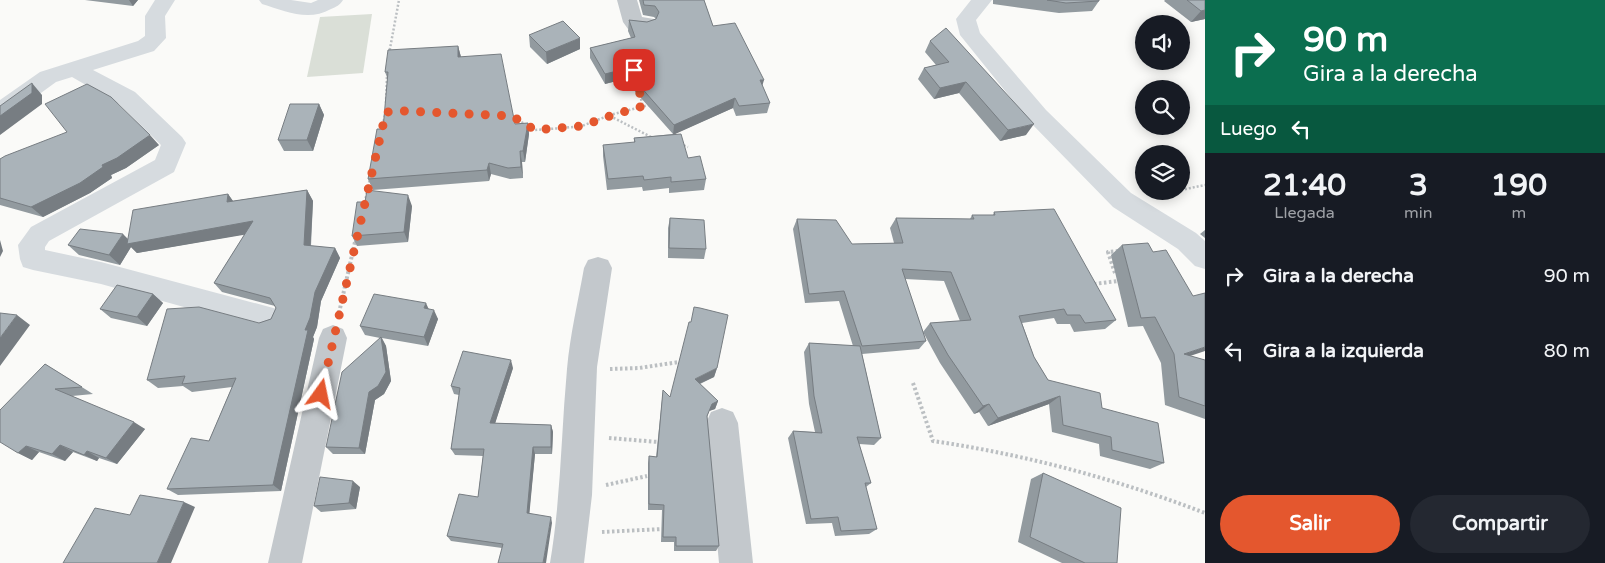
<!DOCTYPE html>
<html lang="es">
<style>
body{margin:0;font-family:"Varela Round",sans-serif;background:#242831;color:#f1f3f6;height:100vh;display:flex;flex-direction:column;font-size:19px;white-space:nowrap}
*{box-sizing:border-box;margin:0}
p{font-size:16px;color:#9ea1a6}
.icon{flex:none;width:28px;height:28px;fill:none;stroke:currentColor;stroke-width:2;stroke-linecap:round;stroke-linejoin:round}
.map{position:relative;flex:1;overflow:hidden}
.details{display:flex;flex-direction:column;background:#171b24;width:400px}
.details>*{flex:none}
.hud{background:#0b6e4f;color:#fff;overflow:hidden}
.controls{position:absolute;left:1135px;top:15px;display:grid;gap:10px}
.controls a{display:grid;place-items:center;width:55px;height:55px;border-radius:50%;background:#171b24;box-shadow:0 2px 12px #0003;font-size:25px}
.pin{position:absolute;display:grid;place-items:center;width:42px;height:42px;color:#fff;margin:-21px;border-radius:10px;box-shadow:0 2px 8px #0006}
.me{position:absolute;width:55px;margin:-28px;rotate:12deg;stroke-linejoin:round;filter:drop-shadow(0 0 4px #0008)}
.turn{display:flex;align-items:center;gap:18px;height:105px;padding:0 15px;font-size:22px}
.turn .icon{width:65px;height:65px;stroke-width:2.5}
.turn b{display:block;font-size:35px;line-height:42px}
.then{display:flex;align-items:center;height:48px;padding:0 15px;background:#0003;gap:10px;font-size:19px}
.eta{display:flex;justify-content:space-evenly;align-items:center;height:85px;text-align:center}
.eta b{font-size:30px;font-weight:700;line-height:35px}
.action{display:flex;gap:10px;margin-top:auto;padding:10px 15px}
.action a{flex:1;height:58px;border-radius:30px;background:#e4572e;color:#fff;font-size:20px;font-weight:700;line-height:58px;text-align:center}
.action a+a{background:#242831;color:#f1f3f6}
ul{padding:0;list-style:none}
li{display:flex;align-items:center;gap:15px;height:75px;padding:0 15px}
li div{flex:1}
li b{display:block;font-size:19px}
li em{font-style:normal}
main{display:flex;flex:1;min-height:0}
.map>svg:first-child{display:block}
.green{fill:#dadfd7}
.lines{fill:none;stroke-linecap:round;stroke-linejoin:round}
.path-far1{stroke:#bbbfc2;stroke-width:2.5;stroke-dasharray:2 2;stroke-linecap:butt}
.path{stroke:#bbbfc2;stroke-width:4;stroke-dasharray:2.5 2.5;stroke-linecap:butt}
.street{fill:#c3c8cc;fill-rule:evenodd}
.secondary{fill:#d6dbdf;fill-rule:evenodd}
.wall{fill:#929a9f}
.shaded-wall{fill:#777d82}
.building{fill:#aab3b9;stroke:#777d82}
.route{stroke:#e4572e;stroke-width:9;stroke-dasharray:0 16.2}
</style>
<main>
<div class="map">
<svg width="1205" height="563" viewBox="0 0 1205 563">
<rect width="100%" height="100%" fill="#fafaf8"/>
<path class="green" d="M372,14L363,73L307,77L320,17Z"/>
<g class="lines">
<path class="path-far1" d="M389,54L399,0
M640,95L643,107
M386,103L387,75
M511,116L535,130L563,128L582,126L610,115L649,105
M610,116L655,139
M381,133L385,115
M680,144L688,147
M1181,190L1205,185
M1160,193L1172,191
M364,206L370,178
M355,243L356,239"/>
<path class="path" d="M1115,273L1108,252L1118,251
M1094,284L1118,281
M339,313L355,242
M610,369L639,368L679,362
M913,383L933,441C1027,455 1116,479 1205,513
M609,438L658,442
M606,485L647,476
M602,532L662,529"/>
<path class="street" d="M617,0H637L642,17L654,19L657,24L654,29L647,31L628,29L623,22Z
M598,257L608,260L612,268L597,367L592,495L584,563H550C561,499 561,434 567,369C570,335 578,302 584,268L588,260Z
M333,325L343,329L347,338L302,563H268L319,338L323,329Z
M722,408L733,412L738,423L753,563H719L706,423L711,412Z"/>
<path class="secondary" d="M155,0H175L165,16L166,38L154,51L93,70L135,92L182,137L186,143L174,172L49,241L45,247V250L101,262L277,309L281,318L277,327L267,330L101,284L33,270L23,267L20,259L18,245L31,227L155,160L161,145L119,104L72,77L56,82L8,117L0,119V100L40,72L138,41L145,36V16Z
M259,0H291L311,3L318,0H343C340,5 336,7 331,9C308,22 285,11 262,4Z
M971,0H992L976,20L980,33L1046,110L1131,193L1196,233L1205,241V269L1195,266L1178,249L1113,207L1030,122L960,35L956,19Z"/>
</g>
<path class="wall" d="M85,0H138L133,6Z
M639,0H704L713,26L762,86L770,103L767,113L736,116L733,108L674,134L688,158L706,179L704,190L669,193V188L643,191L642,187L607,190L603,156V145L634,143V138L673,134L624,79L605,84L590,58V48L631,38L628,31L629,20L647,22L656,19L654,17L643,15Z
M993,0H1099V1L1092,11L1059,13L993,4Z
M1165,0H1205V19L1191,22L1164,1Z
M529,35L580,49L547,64L530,47Z
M930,41L1026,135L1000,141L959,93L934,99L918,79L924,68L936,65L925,52Z
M458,46L461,57L515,124L528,123L529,134L525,162H522L523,178L510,179L491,174L489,181L373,190L368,179L383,129L388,80L385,72Z
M319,104L324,115L313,151H284L278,140Z
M159,145L126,168L111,175L112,178L90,193L43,217L0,205V159Z
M307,190L313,201L311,246L335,248L340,258L321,301L317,327L313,337L314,339L281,491L178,495L167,489L209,441L232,387L192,392L183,386L158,388L147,380L259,323L271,319L276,308L275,306L222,292L214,283L245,234L137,253L131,247L120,265L79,255L68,245L128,239L228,194L233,201Z
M365,202L412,206L408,242L357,246L352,236Z
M994,212L1116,320L1105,329L1074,332L1070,324H1057L1054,318L1022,323L1034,357L1048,380L1102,408L1164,463L1150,469L1100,456L1099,444L1052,432L1049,404L988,426L979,412L974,414L940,363L923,332L930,323L960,321L944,281L905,279L926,341L919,349L862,354L881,438L874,445L859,444L871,483L866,487L877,529L869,534L835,536L832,523L806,524L788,438L793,431L815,432L809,404L804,352L809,343L853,346L839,301L805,303L793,229L797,219L852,244L894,243L890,228L896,218L970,219L972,215H993Z
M670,218L706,249L704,259L668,258V228Z
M1205,230V238L1200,234Z
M1122,245L1190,356L1205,360V419L1165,405L1161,363L1143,326L1128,327L1111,255Z
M153,294L163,303L147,326L111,318L100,309Z
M429,309L438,319L428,346L382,338L386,346L391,381L384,394L375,400L365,454H333L326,447L380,338L365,335L360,326Z
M45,364L93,394L72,396L145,429L117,464L99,458L97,461L73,452L65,461L39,452L32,460L18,453Z
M513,368L495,423L551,425L553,432L552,454H535L529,513L552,523L502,548L451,541L447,536L478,497L483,456L455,455L451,449L459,395L454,394L451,386Z
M717,368L714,377L700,384L718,401L715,409L709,411L707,417L719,546L716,551H674V542H661L662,510H648V463L649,456L656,457L663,390L670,397Z
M1043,473L1117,563H1062L1018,542L1031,479Z
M360,487L356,509L321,512L314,506Z"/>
<path class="shaded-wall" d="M129,0H138L133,6Z
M1205,10V19L1191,22L1201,11Z
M580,38V49L547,64L546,52Z
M458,46L461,57H458Z
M625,69L624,79L605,84V74Z
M760,80H764L761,90Z
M966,82L959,93L934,99L940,88Z
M32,83L42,95V104L0,135V116Z
M735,98L733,108L673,135L674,125Z
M319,104L324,115L313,151L307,140Z
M528,123L529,134L525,162L523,151Z
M1034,124L1026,135L1000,141L1008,130Z
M150,135L159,145L126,168L111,175L112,178L90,193L43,217L31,207Z
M520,151L522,162L523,178L521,167Z
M489,163L491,174L489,181L487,170Z
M307,190L313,201L310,255L304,245Z
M228,194L235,204L227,202Z
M408,195L412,206L408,242L404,232Z
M253,221L260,232L137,253L131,247L120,265L109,255L123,234L132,243Z
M0,240L3,251L0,257Z
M335,248L340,258L321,301L317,327L313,337L314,339L281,491L273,485L305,330L315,292Z
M153,294L163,303L147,326L137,317Z
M426,303L430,312L424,308Z
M434,310L438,319L428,346L424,337Z
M17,315L30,325L0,366V338Z
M381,337L386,346L391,381L384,394L375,400L365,454L359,448L369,392Z
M1205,347V351L1175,361L1184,354Z
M511,360L513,368L493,430L490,423Z
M717,368L714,377L692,387L695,379Z
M1060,396L1049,404L988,426L998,418Z
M718,401L715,409L709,411L704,423L712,404Z
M989,404L979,412L974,414L983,406Z
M134,422L145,429L117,464L106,458Z
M551,425L553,432L552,454L551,447Z
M60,445L73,452L65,461L52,454Z
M26,446L39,452L32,460L18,453Z
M533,447L535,454L529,518L527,513Z
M87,451L99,458L97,461L84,455Z
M353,481L360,487L356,509L349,503Z
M184,502L195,507L171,563H157Z
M551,517L552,523L546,563H543Z"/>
<path class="building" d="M643,0H704L713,26L735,23L764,80H760L770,103L739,106L735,98L674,125L625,69L605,74L590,48L635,37L629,20L647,22L656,19L659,12L655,6L644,5Z
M1047,0H1099V1L1066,3Z
M1187,0H1205V10L1201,11Z
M563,21L580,38L546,52L529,35Z
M946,28L1034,124L1008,130L966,82L940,88L924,68L949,62L930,41Z
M458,46V57L501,54L515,124L528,123L523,151H520L521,167L508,168L489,163L487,170L368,179L377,129H383L388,72H385L388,50Z
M32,83V93L0,116V106Z
M87,84L111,97L150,135L117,158L102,165L103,167L80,183L31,207L0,198V159L5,156L67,132L45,104Z
M290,104H319L307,140H278Z
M681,134L688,158L700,156L706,179L671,182V177L644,180L643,176L608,179L603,145L635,142L634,138Z
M307,190L304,245L335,248L315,292L310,318L305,330H308L273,485L167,489L191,438L209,441L236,378L182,384L185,376L147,380L167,309L199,307L259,323L271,319L276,308L270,298L214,283L253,221L127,244L133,210L228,194L227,202Z
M367,190L408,195L404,232L352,236L357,202H365Z
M1054,209L1116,320L1085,323L1080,315H1067L1064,309L1019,316L1034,357L1048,380L1100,393L1102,408L1158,423L1164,463L1112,450L1111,437L1063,425L1060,396L998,418L989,404L983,406L948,355L930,323L971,320L951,272L902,269L926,341L862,346L844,291L809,294L797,219L836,220L852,244L903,243L896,218L974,219L972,215H995L994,212Z
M670,218L704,220L706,249L669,248Z
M80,229L123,234L109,255L68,245Z
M1148,243L1153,252L1166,250L1193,296L1205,293V347L1184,354L1205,360V406L1179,397L1174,354L1155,317L1141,318L1122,245Z
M117,285L153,294L137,317L100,309Z
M374,294L426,303L424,308L434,310L424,337L360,326Z
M694,307L700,308L728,315L717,368L695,379L718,401L712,404L707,416L719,546H676V537H663L664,505L649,504V456L657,457L663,390L670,397L689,322H691Z
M0,313L17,315L0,338Z
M381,337L386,372L378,386L369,392L359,448L326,447L342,372Z
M809,343L860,346L881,438L857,437L871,483H865L877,529L841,531L838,517L811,519L793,431L822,433L814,396Z
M463,351L511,360L490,423L551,425V447H533L527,513L551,517L543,563H498L503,544L447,536L459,494L478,497L484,449H451L460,388L451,386Z
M45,364L82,387L55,389L134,422L106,458L87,451L84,455L60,445L52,454L26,446L18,453L0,442V410Z
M1043,473L1121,508L1117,563H1085L1030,537Z
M320,477L353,481L349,503L314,506Z
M140,495L184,502L157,563H63L95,508L130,515Z"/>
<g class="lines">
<path class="route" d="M321,394L386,112L404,111L512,116L535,130L582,126L610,116L643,106L634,70"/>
</g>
</svg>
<div class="controls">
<a><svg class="icon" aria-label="sound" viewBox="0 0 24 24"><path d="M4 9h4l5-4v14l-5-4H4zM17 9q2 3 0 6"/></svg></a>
<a><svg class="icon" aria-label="search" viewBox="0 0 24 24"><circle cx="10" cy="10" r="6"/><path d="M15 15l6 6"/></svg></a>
<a><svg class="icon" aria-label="layers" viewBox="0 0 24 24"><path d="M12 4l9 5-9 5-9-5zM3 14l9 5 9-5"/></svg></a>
</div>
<div class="pin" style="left:634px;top:70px;background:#d93025"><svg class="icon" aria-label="arrive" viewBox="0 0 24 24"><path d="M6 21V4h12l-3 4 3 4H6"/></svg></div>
<svg class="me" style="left:321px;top:394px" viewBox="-20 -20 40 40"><path d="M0-17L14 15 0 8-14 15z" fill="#e4572e" stroke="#fff" stroke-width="4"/></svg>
</div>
<section class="details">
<div class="hud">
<div class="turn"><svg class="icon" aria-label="right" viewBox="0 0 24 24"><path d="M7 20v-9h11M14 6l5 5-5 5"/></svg><div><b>90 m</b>Gira a la derecha</div></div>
<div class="then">Luego<svg class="icon" aria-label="left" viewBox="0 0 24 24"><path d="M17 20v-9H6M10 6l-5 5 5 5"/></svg></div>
</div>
<div class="eta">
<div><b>21:40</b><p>Llegada</p></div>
<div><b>3</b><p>min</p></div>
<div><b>190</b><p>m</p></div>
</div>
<ul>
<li><svg class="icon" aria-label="right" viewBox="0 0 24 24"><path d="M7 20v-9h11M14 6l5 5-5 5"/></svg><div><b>Gira a la derecha</b></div><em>90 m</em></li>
<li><svg class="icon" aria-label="left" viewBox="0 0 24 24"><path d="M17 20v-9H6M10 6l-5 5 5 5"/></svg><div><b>Gira a la izquierda</b></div><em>80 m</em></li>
</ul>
<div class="action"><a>Salir</a><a>Compartir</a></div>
</section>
</main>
